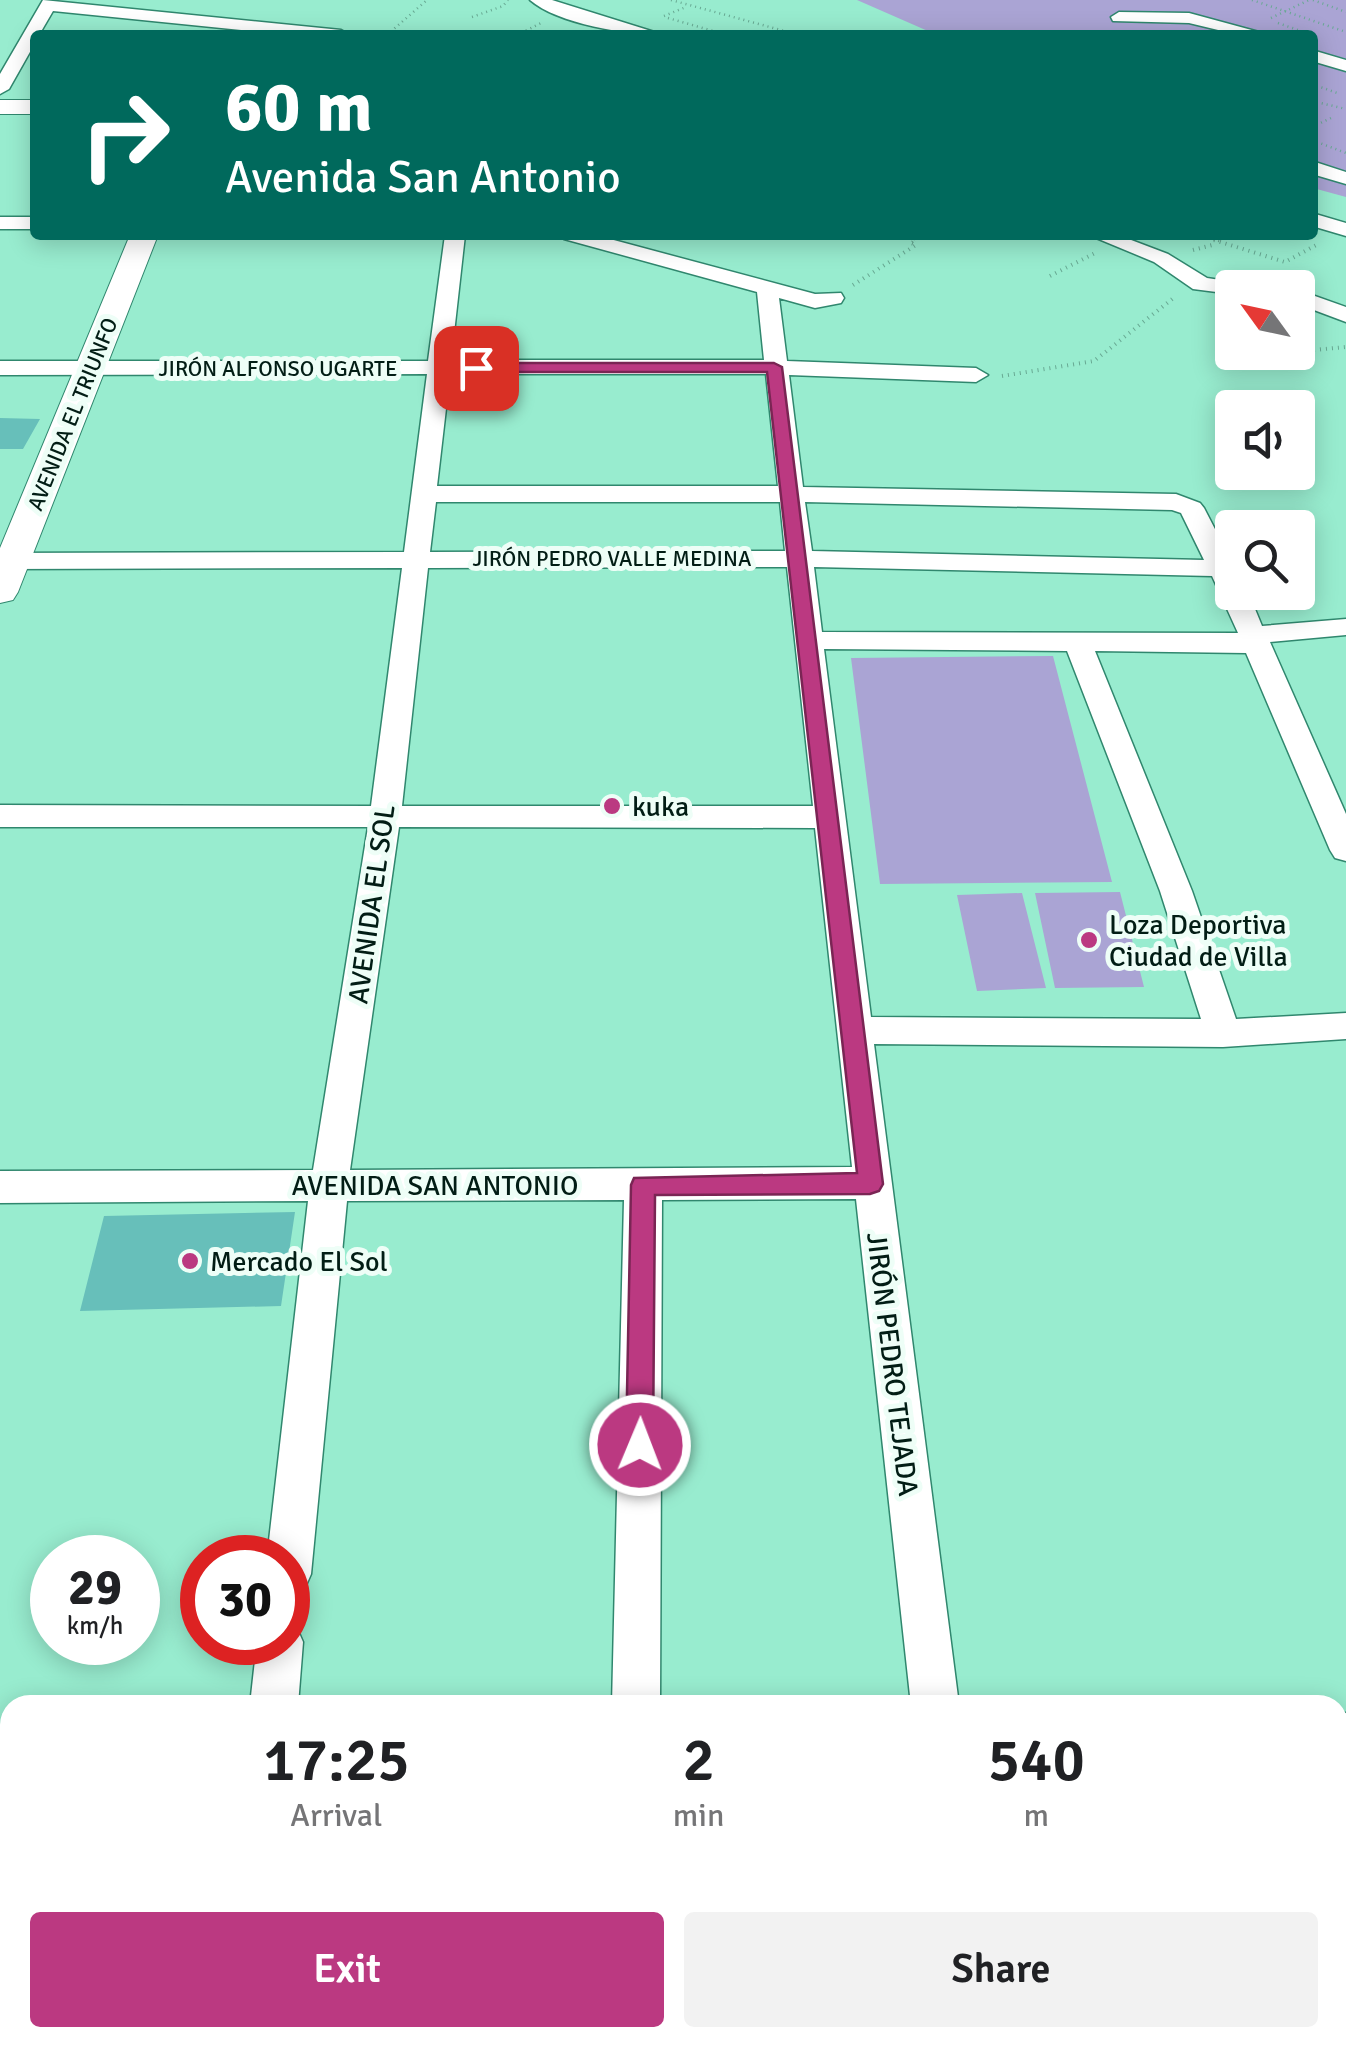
<!DOCTYPE html>
<meta charset="utf-8">
<style>
body{margin:0;font-family:Signika,sans-serif;background:#f2f2f2;color:#202124;height:100vh;display:flex;flex-direction:column;font-size:38px;white-space:nowrap}
*{box-sizing:border-box;margin:0}
p{font-size:32px;color:#757577}
.icon{flex:none;width:55px;height:55px;fill:none;stroke:currentColor;stroke-width:2;stroke-linecap:round;stroke-linejoin:round}
.map{position:relative;flex:1;overflow:hidden}
.details{position:absolute;left:0px;top:1695px;width:1348px;height:352px;display:flex;flex-direction:column;background:#fff;border-radius:30px 30px 0 0;box-shadow:0 5px 25px #0003}
.details>*{flex:none}
.guide{position:absolute;left:30px;top:30px;width:1288px;height:210px;border-radius:10px;box-shadow:0 5px 25px #0003;background:#00695c;color:#fff;overflow:hidden}
.needle{width:65px;rotate:303deg}
.controls{position:absolute;left:1215px;top:270px;display:grid;gap:20px}
.controls a{display:grid;place-items:center;width:100px;height:100px;border-radius:10px;background:#fff;box-shadow:0 5px 25px #0003;font-size:50px}
.speed{position:absolute;left:30px;top:1535px;display:flex;gap:20px;font-size:50px;font-weight:700;text-align:center}
.speed>*{display:grid;place-content:center;width:130px;height:130px;border-radius:50%;background:#fff;box-shadow:0 5px 25px #0003;line-height:1}
.speed small{font-size:25px;font-weight:400}
.speed .limit{border:15px solid #d22;background:#fff;color:#111}
.pin{position:absolute;display:grid;place-items:center;width:85px;height:85px;color:#fff;margin:-42px;border-radius:20px;box-shadow:0 5px 15px #0006}
.me{position:absolute;width:110px;margin:-55px;rotate:1deg;stroke-linejoin:round;filter:drop-shadow(0 0 8px #0008)}
.turn{display:flex;align-items:center;gap:35px;height:210px;padding:0 30px;font-size:45px}
.turn .icon{width:130px;height:130px;stroke-width:2.5}
.turn b{display:block;font-size:70px;line-height:85px}
.eta{display:flex;justify-content:space-evenly;align-items:center;height:170px;text-align:center}
.eta b{font-size:60px;font-weight:600;line-height:70px}
.action{display:flex;gap:20px;margin-top:auto;padding:20px 30px}
.action a{flex:1;height:115px;border-radius:10px;background:#bb3981;color:#fff;font-size:40px;font-weight:600;line-height:115px;text-align:center}
.action a+a{background:#f2f2f2;color:#202124}
.map>svg:first-child{display:block}
.green{fill:#aaa4d4}
.building{fill:#67bfba}
.lines{fill:none;stroke-linecap:round;stroke-linejoin:round}
.street-casing{stroke:#30876e;stroke-width:3}
.secondary-casing{stroke:#30876e;stroke-width:2}
.path-far1{stroke:#68a993;stroke-width:2.5;stroke-dasharray:1 4;stroke-linecap:butt}
.path{stroke:#68a993;stroke-width:4;stroke-dasharray:1 5;stroke-linecap:butt}
.street{fill:#fff;fill-rule:evenodd}
.secondary{fill:#fff;fill-rule:evenodd}
.route{fill:#bb3981;stroke:#7a2554;stroke-width:2.5}
.poi-dot{fill:#bb3981;stroke:#eefef7;stroke-width:4}
.labels{text-anchor:middle;stroke-width:10;stroke-linejoin:round;paint-order:stroke}
.far-street-label{font-size:22px;fill:#021d15;stroke:#eefef7}
.poi-label{font-size:28px;fill:#021d15;stroke:#eefef7;text-anchor:start}
.street-label{font-size:28px;fill:#021d15;stroke:#eefef7}
</style>
<div class="map">
<svg width="1346" height="2046" viewBox="0 0 1346 2046">
<rect width="100%" height="100%" fill="#98eccf"/>
<path class="green" d="M857,0H1346V197L1313,188L1312,35H937Z
M1053,656L1112,882L880,884L851,658Z
M1120,892L1144,987L1055,988L1035,893Z
M1022,893L1046,988L977,991L957,895Z"/>
<path class="building" d="M0,418L40,419L23,449H0Z
M295,1212L281,1306L80,1311L104,1216Z"/>
<g class="lines">
<defs>
<path id="street" d="M43,0L341,30L350,35H290L53,11L39,35H35V43L9,89L0,94V74Z
M530,0H552L664,35C627,35 558,24 530,0Z
M1119,12L1189,13L1270,35H1239L1189,23L1113,21L1111,17Z
M1312,50L1346,60V71L1312,61Z
M1312,161L1346,172V184L1312,174Z
M1312,213L1346,223V236L1312,226Z
M0,217H35V229H0Z
M445,235H465L451,360H764L757,292L564,239L561,235H595L815,294L841,293L844,298L841,303L815,308L779,298L787,361L976,368L988,375L976,382L789,375L803,487L1176,494L1200,503L1204,508L1232,562V592H1248L1262,626L1346,619V635L1270,642L1346,814V861L1335,858L1330,850L1246,653L1095,651L1192,891L1236,1019L1346,1013V1039L1223,1047L874,1044L959,1705H911L856,1199L662,1200L660,1705H612L624,1200L347,1201L311,1574L304,1590L288,1596V1558H267L308,1201L0,1203V1171L313,1170L368,827H0V805L371,806L402,568L0,569V553L404,552L427,374L0,375V361H428ZM450,374H766L778,486H437ZM436,502H780L785,551L430,552ZM805,502L1172,510L1181,513L1204,560L812,551ZM787,567L813,806H402L428,568ZM814,567L1212,576L1238,633L822,632ZM824,649L1067,651L1160,891L1201,1019L871,1017ZM399,827L815,828L852,1167L350,1170Z
M1089,235H1118L1168,254L1207,278L1240,283L1242,288H1232V294L1193,289L1154,262Z
M1298,290L1346,307V322L1298,304Z
M288,1622L296,1626L303,1642L298,1705H250L257,1642H288Z
M1346,1713V1761L1338,1762V1714Z
M0,1730H10V1778H0Z
M1338,2017L1346,2029V2046H1298L1296,2038H1338Z
M206,2038H260L259,2046H205Z
M613,2038H667L668,2046H614Z
M952,2038H1006L1008,2046H954Z"/>
<path id="secondary" d="M0,100H35V114H0Z
M130,235H158L18,592L13,600L0,603V548Z"/>
</defs>
<use href="#street" class="street-casing"/>
<use href="#secondary" class="secondary-casing"/>
<path class="path-far1" d="M671,0L799,35
M1252,0L1346,32
M1313,0L1346,12
M664,16L686,7
M472,17L503,6L508,0
M668,18L727,35
M1271,18L1309,0
M1278,23L1315,36
M387,35L427,0
M517,35L541,23
M1312,84L1340,94
M1312,101L1346,109
M1312,127L1331,118
M1312,140L1346,153
M1199,235L1222,242
M912,242L919,235"/>
<path class="path" d="M1214,240L1285,262L1318,244
M1193,250L1216,244
M1050,276L1095,253
M853,285L916,245L911,243L914,240
M1314,350L1346,347
M1002,376L1094,361L1176,296"/>
<use href="#street" class="street"/>
<use href="#secondary" class="secondary"/>
</g>
<path class="route" d="M774,363L782,367L883,1184L879,1191L870,1194L655,1195L653,1445L649,1454L640,1458L630,1454L626,1445L631,1185L634,1178L857,1173L767,372H476L469,368L476,363Z"/>
<g class="poi-dot">
<circle cx="612" cy="806" r="10"/>
<circle cx="1089" cy="940" r="10"/>
<circle cx="190" cy="1261" r="10"/>
</g>
<g class="labels">
<g class="far-street-label">
<text x="278" y="376">JIRÓN ALFONSO UGARTE</text>
<text transform="translate(72 414) rotate(-68)" y="8">AVENIDA EL TRIUNFO</text>
<text x="612" y="566">JIRÓN PEDRO VALLE MEDINA</text>
</g>
<g class="poi-label">
<text x="632" y="816">kuka</text>
<text x="1109" y="934">Loza Deportiva<tspan x="1109" dy="32">Ciudad de Villa</tspan></text>
<text x="210" y="1271">Mercado El Sol</text>
</g>
<g class="street-label">
<text transform="translate(371 904) rotate(-82)" y="10">AVENIDA EL SOL</text>
<text x="435" y="1195">AVENIDA SAN ANTONIO</text>
<text transform="translate(893 1364) rotate(83)" y="10">JIRÓN PEDRO TEJADA</text>
</g>
</g>
</svg>
<div class="controls">
<a><svg class="needle" viewBox="-14 -14 28 28"><path d="M0-13l5 13h-10z" fill="#e53935"/><path d="M0 13l5-13h-10z" fill="#757577"/></svg></a>
<a><svg class="icon" aria-label="sound" viewBox="0 0 24 24"><path d="M4 9h4l5-4v14l-5-4H4zM17 9q2 3 0 6"/></svg></a>
<a><svg class="icon" aria-label="search" viewBox="0 0 24 24"><circle cx="10" cy="10" r="6"/><path d="M15 15l6 6"/></svg></a>
</div>
<div class="speed"><div>29<small>km/h</small></div><div class="limit">30</div></div>
<div class="pin" style="left:476px;top:368px;background:#d93025"><svg class="icon" aria-label="arrive" viewBox="0 0 24 24"><path d="M6 21V4h12l-3 4 3 4H6"/></svg></div>
<svg class="me" style="left:640px;top:1445px" viewBox="-20 -20 40 40"><circle r="17" fill="#bb3981" stroke="#fff" stroke-width="3"/><path d="M0-11L8 9 0 5-8 9z" fill="#fff"/></svg>
<div class="guide">
<div class="turn"><svg class="icon" aria-label="right" viewBox="0 0 24 24"><path d="M7 20v-9h11M14 6l5 5-5 5"/></svg><div><b>60 m</b>Avenida San Antonio</div></div>
</div>
<section class="details">
<div class="eta">
<div><b>17:25</b><p>Arrival</p></div>
<div><b>2</b><p>min</p></div>
<div><b>540</b><p>m</p></div>
</div>
<div class="action"><a>Exit</a><a>Share</a></div>
</section>
</div>
